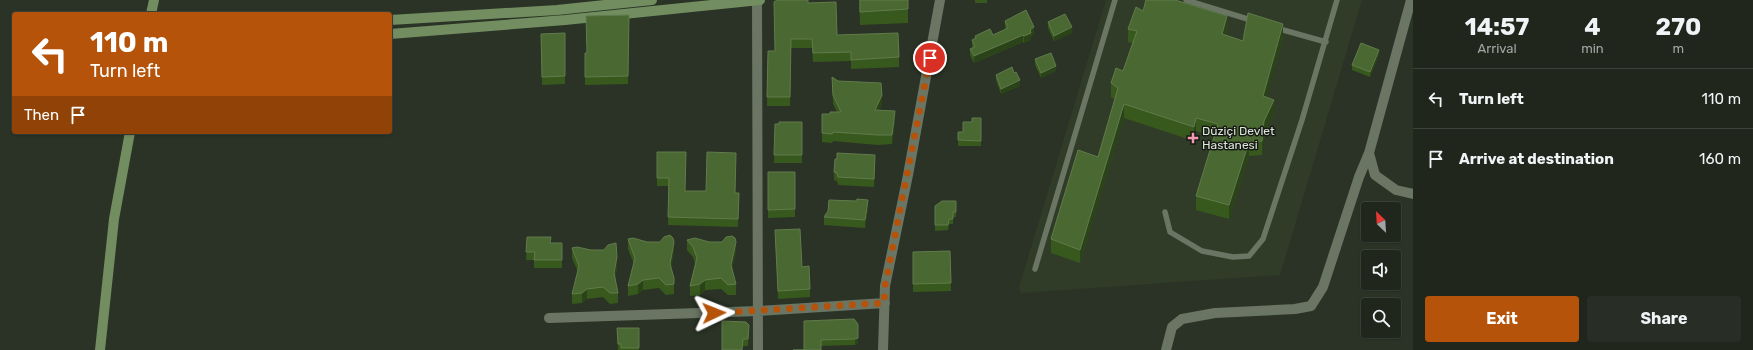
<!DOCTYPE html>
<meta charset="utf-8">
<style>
body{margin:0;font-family:Rubik,sans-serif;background:#282e25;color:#f1f3f6;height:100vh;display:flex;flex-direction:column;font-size:15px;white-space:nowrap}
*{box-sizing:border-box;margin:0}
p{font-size:13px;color:#a2a5a3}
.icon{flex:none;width:22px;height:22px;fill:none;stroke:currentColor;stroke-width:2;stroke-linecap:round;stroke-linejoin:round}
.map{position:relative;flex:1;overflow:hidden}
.sheet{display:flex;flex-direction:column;background:#20261c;width:340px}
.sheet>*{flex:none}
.hud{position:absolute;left:12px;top:12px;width:380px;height:122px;border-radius:4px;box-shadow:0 1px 3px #0004,0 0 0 1px #3d433b;background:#b45309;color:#fff;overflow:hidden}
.needle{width:26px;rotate:335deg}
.buttons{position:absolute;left:1361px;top:202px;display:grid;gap:8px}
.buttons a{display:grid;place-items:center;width:40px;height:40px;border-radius:4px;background:#20261c;box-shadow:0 1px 3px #0004,0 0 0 1px #3d433b;font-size:20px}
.pin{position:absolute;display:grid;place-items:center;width:34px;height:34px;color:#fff;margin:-17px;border:2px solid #fff;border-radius:50%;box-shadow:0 1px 4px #0007}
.me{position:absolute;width:44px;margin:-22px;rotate:88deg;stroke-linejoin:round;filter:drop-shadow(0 0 3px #0008)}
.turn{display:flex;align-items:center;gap:14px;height:84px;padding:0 12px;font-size:18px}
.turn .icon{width:52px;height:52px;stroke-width:2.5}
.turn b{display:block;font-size:28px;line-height:34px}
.then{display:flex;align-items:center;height:38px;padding:0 12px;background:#0003;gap:8px;font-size:15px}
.eta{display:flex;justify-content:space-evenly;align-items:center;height:68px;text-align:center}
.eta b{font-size:24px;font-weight:700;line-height:28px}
.button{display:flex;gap:8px;margin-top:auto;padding:8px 12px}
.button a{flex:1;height:46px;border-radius:4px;background:#b45309;color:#fff;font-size:16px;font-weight:700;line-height:46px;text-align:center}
.button a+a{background:#282e25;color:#f1f3f6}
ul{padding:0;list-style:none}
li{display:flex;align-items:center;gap:12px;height:60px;padding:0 12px;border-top:1px solid #3d433b}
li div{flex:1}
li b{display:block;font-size:15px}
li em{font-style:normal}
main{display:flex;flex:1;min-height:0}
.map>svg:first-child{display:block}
.built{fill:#303c28}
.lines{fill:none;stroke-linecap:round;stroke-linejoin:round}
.lane{stroke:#6a7564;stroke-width:5.5}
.street{stroke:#6a7564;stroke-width:10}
.secondary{stroke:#728d60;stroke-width:10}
.wall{fill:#38591d}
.shaded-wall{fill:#2b4318}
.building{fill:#4a6832;stroke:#617b4c}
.route{stroke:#b45309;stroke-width:7;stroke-dasharray:0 12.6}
.poi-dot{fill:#f29ab0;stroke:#151a13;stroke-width:1.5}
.labels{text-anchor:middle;stroke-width:3;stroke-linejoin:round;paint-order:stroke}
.poi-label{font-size:12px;fill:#dfe5dc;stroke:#151a13;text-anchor:start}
</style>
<main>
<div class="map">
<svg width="1413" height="350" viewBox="0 0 1413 350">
<rect width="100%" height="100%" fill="#2a3325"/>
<path class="built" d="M1106,0H1362L1280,275L1020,293L1019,287Z"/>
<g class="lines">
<path class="lane" d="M1186,0L1254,21
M1276,28L1326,42
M1165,212L1170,232L1202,251L1233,257L1249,256L1263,239L1302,120L1337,0
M1035,269L1115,0"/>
<path class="street" d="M757,0L758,350
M1411,0L1369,153L1375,175L1396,190L1413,194
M549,318L759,311L885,303
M883,350L885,286L908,175L940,0
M1166,350L1172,327L1182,319L1215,313L1295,309L1311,306L1323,287L1359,177L1369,153"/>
<path class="secondary" d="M151,14L154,0
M390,20L557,10L652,0
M390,34L565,20L760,0
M100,350L114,219L130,132"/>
</g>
<path class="wall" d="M859,0H908V23L860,25Z
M975,0H987V3H975Z
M808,3L837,35L899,57V67L851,69V61L813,62L812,48H791L790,106H767L768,51H775Z
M629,15L628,84L585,85V53H587Z
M1005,21L1034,34L1031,36V40L1024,43L1023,42L974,63L970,55V49L972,48V40L975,39V36L993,35L1006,29L1005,28Z
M1048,22L1072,33L1054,41L1048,28Z
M1128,29L1227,30L1226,35L1243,41L1283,38L1266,97L1274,113L1264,134L1262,155L1249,156L1229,219L1196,210V196L1214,137L1196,131L1194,141L1124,118L1080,263L1051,253V239L1098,157L1115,99L1111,97V83L1123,71L1133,43L1128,42Z
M565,33V84L542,85L541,34Z
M1379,55L1370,77L1352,70V65Z
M1035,59L1056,71L1041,78L1035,65Z
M996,75L1020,86L1001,94L996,80Z
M832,77L838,81L882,104L879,110L895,120L892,144L878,145L833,141L832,143L822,142V114H830L837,112L833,104Z
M981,118V146H958V132H963L972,122Z
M802,122V163H774L775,124Z
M657,152L685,191L739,193L738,227L668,225L669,186H657Z
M875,163L874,187L838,185L837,181L834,180V172Z
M768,172H795V217L768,218Z
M956,201V217H953V224H949L948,230L935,231V206Z
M868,208L865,228L824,225V217Z
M775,230L802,267L810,289V297L778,299Z
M527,237L551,243H562V268H534V260H526Z
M628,239L674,252L671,268L674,278V294L666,295L659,288L643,290L638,294L628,296V286L634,264L628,249Z
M687,240L736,252L732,269L736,284V295H728L721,289L705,290L700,295L690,296V286L695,264L693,257L687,250Z
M572,248L617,268L615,278L618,293V303L610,304L603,297L587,299L582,303L572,304V294L578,272L572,258Z
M950,251L951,291L913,292V252Z
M854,319L858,343L855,345L821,346L804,350Z
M722,321L749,325L748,346H743Z
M617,328H639V350H618Z"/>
<path class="shaded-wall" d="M1227,16V30L1222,48V34Z
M1283,24V38L1263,110V96Z
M1034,27V34L1031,36V40L1024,43V36L1030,30Z
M1072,27V33L1054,41V36Z
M1023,35V42L974,63V56Z
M1379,50V55L1370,77V72Z
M1056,66V71L1041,78V73Z
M1020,80V86L1001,94V89Z
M882,95V104L875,120V110Z
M1274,100V113L1264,134L1262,155V141L1264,121Z
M1124,104V118L1080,263V250Z
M895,111V120L892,144V135Z
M1196,118V131L1194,141V127Z
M1249,142V156L1229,219V205Z
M868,200V208L865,228V220Z
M674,242V252L670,275V264Z
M736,242V252L731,275V265Z
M617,257V268L614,283V273Z
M643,280V290L638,294V284Z
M705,280V290L700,295V284Z
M587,289V299L582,303V293Z
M858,338V343L855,345V339Z"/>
<path class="building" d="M777,0H808V3L836,2L837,35L898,33L899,57L851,60V52L813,53L812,39H791L790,97H767L768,51H775L774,2Z
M860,0H908V9L860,12Z
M1146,0H1175L1227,16L1222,34L1243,41L1248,13L1283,24L1263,96L1274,100L1264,121L1262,141L1249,142L1229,205L1196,196L1218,124L1196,118L1194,127L1124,104L1080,250L1051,239L1078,150L1098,157L1118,88L1111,83L1116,68L1123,71L1137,31L1128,29L1136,7L1143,11Z
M1026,10L1034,27L1030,30L1031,33L1024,36L1023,35L974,56L970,49L975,47L972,40L976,38L975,36L990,29L993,35L1008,28L1005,21Z
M1065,14L1072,27L1054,36L1048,22Z
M629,15L628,76L585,77V53H587L586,16Z
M565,33V76L542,77L541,34Z
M1361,43L1379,50L1370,72L1352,65Z
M1051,53L1056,66L1041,73L1035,59Z
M1012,67L1014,73L1016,72L1020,80L1001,89L996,75Z
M832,77L838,81L881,83L882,95L875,110L895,111L892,135H878L833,132L832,134L822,133V114H830V112H841L833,95Z
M972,118H981V141L958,140V132H963V122H972Z
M779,122H802V155H774L775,124H779Z
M657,152H686L685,191H706L707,152L736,153L735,193H739L738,219L668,217L669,178H657Z
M837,153L875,155L874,179L838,177L837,173L834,172L835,159H837Z
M768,172H795V209L768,210Z
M857,199L868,200L865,220L824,217L828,211L829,200L856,201Z
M942,201H956V212H953V219H949L948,225H935V206Z
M800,229L802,267L809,266L810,289L778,291L775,230Z
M670,235L673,238L674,242L670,264L674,278V284L666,285L659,278L643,280L638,284L628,286L635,258L628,239L633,238L647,242H660L664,237Z
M732,236L735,238L736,242L731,265L736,284L728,285L721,278L705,280L700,284L690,286L697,258L693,247L687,240L695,238L709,242H722L726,237Z
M527,237H551L550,243H562V260H534L535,252H526Z
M616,243L617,257L614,273L618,293H610L603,287L587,289L582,293L572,294L579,266L572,248L577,247L591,250H604L608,245Z
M950,251L951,283L913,284V252Z
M854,319L858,324V338L855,339L821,340V350H793H804V321Z
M722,321L746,322L749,325L748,339H743L742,350H722Z
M617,328H639V348H621V344H618Z"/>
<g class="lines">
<path class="route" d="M714,313L884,303L885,286L930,58"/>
</g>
<path class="poi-dot" d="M1191 132h4v4h4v4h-4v4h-4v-4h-4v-4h4z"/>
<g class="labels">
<g class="poi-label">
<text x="1202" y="135">Düziçi Devlet<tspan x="1202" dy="14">Hastanesi</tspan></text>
</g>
</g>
</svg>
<div class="buttons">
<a><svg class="needle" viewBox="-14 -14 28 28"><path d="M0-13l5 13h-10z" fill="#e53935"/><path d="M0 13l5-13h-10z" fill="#a2a5a3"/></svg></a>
<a><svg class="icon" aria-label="sound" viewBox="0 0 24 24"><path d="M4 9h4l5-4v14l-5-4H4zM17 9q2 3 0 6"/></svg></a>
<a><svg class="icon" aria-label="search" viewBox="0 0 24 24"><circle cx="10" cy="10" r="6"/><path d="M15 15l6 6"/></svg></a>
</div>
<div class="pin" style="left:930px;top:58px;background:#d93025"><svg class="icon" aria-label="arrive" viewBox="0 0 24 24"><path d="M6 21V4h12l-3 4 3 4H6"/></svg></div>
<svg class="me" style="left:714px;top:313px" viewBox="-20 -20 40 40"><path d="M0-17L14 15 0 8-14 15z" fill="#b45309" stroke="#fff" stroke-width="4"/></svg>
<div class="hud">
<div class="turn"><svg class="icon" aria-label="left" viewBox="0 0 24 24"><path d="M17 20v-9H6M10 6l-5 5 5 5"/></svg><div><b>110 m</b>Turn left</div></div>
<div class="then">Then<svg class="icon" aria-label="arrive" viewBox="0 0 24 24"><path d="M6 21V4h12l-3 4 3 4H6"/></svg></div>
</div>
</div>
<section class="sheet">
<div class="eta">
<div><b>14:57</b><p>Arrival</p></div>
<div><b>4</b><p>min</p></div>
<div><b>270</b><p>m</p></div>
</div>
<ul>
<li><svg class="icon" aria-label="left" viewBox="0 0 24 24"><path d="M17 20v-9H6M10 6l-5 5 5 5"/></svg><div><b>Turn left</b></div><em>110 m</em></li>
<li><svg class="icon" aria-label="arrive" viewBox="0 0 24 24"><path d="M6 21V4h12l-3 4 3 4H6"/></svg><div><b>Arrive at destination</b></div><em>160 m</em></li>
</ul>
<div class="button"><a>Exit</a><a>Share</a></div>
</section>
</main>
